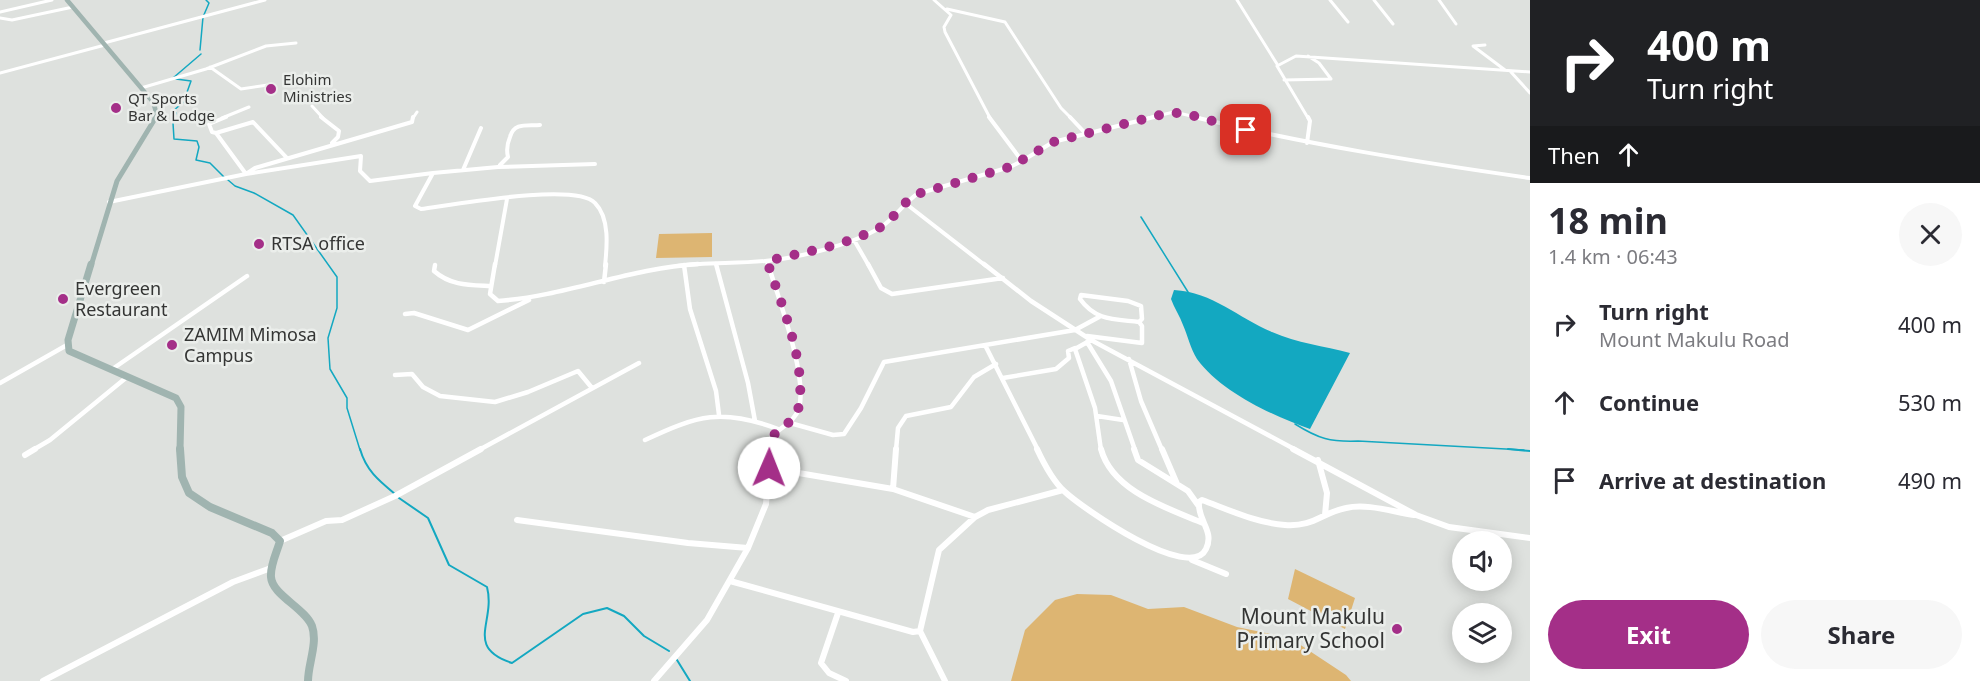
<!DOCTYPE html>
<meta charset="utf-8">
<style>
body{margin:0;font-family:"Noto Sans",sans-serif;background:#f7f7f7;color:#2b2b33;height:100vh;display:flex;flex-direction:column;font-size:22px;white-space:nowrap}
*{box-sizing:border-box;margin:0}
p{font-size:20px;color:#7c7c81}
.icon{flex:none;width:33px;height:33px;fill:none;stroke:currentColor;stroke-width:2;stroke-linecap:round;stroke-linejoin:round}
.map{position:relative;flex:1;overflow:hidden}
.sheet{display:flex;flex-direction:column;background:#fff;width:450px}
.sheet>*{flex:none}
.guide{background:#202124;color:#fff;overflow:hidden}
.tools{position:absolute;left:1452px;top:531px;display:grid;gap:12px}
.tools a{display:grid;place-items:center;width:60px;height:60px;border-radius:50%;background:#fff;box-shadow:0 3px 15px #0003;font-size:30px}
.pin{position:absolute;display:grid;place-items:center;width:51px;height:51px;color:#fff;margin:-26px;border-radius:12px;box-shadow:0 3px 9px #0006}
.me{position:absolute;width:66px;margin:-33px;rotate:1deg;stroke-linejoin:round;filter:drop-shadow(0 0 4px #0008)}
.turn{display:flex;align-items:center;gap:21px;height:126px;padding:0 18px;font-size:27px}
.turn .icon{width:78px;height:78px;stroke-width:2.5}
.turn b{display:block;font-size:42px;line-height:51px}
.then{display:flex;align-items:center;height:57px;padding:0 18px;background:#0003;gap:12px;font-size:22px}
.round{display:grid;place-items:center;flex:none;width:63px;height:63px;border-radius:32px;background:#f7f7f7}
.head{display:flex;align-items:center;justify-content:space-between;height:102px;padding:0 18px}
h1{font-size:36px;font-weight:700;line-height:45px}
.cta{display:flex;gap:12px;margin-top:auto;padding:12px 18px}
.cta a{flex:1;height:69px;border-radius:36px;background:#a42f88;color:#fff;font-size:24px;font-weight:700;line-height:69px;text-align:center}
.cta a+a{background:#f7f7f7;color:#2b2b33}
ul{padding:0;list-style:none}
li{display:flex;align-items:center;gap:18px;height:78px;padding:0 18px}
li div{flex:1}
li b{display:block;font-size:22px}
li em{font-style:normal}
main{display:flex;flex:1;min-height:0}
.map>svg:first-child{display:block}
.green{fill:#ddb572}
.water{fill:#13a8c1}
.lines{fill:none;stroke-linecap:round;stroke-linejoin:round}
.stream-far1{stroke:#13a8c1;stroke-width:1.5}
.stream{stroke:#13a8c1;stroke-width:2}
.street-far3{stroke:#fff;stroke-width:3}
.street-far2{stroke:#fff;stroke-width:4}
.street-far1{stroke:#fff;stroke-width:4.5}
.street{stroke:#fff;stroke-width:6}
.secondary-far3{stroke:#a0b4b0;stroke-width:4.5}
.secondary-far2{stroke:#a0b4b0;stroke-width:5}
.secondary-far1{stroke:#a0b4b0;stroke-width:7}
.secondary{stroke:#a0b4b0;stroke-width:8}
.route{stroke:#a42f88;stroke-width:10;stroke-dasharray:0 18}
.poi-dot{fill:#a42f88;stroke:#ebeeeb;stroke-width:2}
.labels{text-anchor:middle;stroke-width:5;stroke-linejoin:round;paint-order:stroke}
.far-poi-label{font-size:15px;fill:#343534;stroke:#ebeeeb;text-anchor:start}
.poi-label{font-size:18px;fill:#343534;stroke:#ebeeeb;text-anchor:start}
.near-poi-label{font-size:21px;fill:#343534;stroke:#ebeeeb;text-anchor:end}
</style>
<main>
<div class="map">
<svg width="1530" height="681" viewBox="0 0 1530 681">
<rect width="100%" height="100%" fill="#dee1de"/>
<path class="green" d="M712,233V257L656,258L659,234Z
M1295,569L1355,598L1345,629L1288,599Z
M1077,594L1111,595L1148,609L1184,607L1237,627L1290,638L1346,675L1351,681H1011L1025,630L1055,600Z"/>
<path class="water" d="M1174,290C1213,292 1238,318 1272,332C1297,343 1324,346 1350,353L1310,429C1273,416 1221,392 1197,359C1190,348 1188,336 1183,325C1180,316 1174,308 1171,299Z"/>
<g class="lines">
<path class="stream-far1" d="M200,50L203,17L209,3L206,0
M173,78L201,54
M176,79L191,81L186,95
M187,96L190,97L174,110L176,113L173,123L174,139L197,141L199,147L196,160L210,163L224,177
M228,180L235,186L254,193L293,215L337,277V308L328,338L330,369L347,398V408L360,450
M1141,217L1188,292
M1295,424C1319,439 1330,442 1358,441L1524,450"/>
<path class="stream" d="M360,449C366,470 378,480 395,494
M1508,449L1530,451
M399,498L428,518L449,565L487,587C496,622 464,647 512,663L583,614L607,608L624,616L644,636L669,651
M677,660L690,681"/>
<path class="street-far3" d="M934,0L951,15L944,27L945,32L990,118
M1237,0L1277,64
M1330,0L1348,22
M1374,0L1393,24
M1439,0L1456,24
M947,9L1005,22L1061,108L1071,118
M0,12L52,0
M0,18L12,20L73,7
M104,43L265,0
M1485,45L1473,46L1505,70
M1308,56L1319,63L1331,79
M210,67L241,89L268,85
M1510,71L1530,93
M0,73L105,45
M1284,80L1331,79
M141,88L206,69L266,46L296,43
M312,106L323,118
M222,118L249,107
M413,118L417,112
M1148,118L1174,112L1200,118
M1308,118L1277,66L1296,56L1530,72"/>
<path class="street-far2" d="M226,117L209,124L212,132L216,133L246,174L255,168L412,122L413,117
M321,117L339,131L338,137L332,143
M1070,117L1086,134
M1194,117C1305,144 1417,162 1530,178
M216,133L253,122L287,158
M1307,143L1310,121L1308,117
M1022,161L1053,142L1154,117
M595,164L498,167L433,173L415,206L421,209C452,205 576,182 595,203C610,218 607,247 605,266
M500,165L508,157C506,149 507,144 510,137C514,122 527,126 540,125
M463,170L481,128
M109,202L246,174L361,156L360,171L370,181L433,173
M905,203L986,266
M854,240L869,266
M767,261L768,266
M495,266L507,199
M677,266C706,262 736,264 765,261C799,258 850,245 880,228C895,218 903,204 917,194L1010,167L1022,161L989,117"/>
<path class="street-far1" d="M495,264L490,294L498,301C566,296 630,268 698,264
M716,264L748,383L755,421
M868,264L881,288L892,294L1003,278
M984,264L1031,301L1091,340L1296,450
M435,265L434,271C451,286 470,285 491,286
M684,265L690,309L716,391L719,415
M604,282L606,264
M1081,295L1128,301L1141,306L1142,319L1139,322C1114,319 1096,321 1080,299Z
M405,314L414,313L468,330L529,300
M1087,336L1142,343V326L1139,322
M1091,340L1075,349L1095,408L1101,450
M1087,342L1111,381L1135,450
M985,345L1038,450
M1129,359L1141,401L1162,450
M111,370L247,276
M395,375L412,374L423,387L440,396L495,402L528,392L578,371L592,388
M1003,378L1056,369L1069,358L1068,351L1075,348
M0,383L67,345
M1097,416L1123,420
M790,423L833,435L844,434L861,408L884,362L1075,330L1099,317
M645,440C698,415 722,408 778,429
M33,450L50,440L127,377
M479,450L639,363
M767,450C769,428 793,428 799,408C808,377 778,297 768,264
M896,450L898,428L906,416L951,407L974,377L996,364"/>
<path class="street" d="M1037,449C1044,464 1052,480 1064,491C1082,508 1190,583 1206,549C1215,531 1197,520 1199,502L1202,500C1229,510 1257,523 1285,525C1314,527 1321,513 1346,508C1367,503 1393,512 1414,515
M1101,449C1112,491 1167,508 1203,523
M1134,449L1138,460L1188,491L1198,505
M1162,449L1177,484
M1293,449L1416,515L1449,527L1530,538
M25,455L35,449
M1318,460L1327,493L1325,515
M769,468L893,489L975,517L988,510L1063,490
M893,489L896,449
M517,520L688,543L748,548
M280,541L326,521L342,520L395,496L481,449
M1192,560L1226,574
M730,581L913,632L920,631L939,550L975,517
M838,613L821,663L829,673L846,681
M920,631L945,681
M43,681L233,582L271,568
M654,681L707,620L748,548L766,504L769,468L767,449"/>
<path class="secondary-far3" d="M67,0L153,102L157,115L155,118"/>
<path class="secondary-far2" d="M91,266L117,181L156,117"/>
<path class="secondary-far1" d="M91,264L68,340L69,351L176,398L181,407L180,450"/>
<path class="secondary" d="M180,449L182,477L189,493L210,507L272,533L280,541C277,552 270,565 271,577C272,595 305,608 312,626C318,643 308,664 308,681"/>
</g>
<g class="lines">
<path class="route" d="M769,468C757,424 798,434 800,399C803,353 781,304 767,261C805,252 844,246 879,228C895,219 902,202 917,194L1010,167L1053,142L1168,113H1183L1246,130"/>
</g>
<g class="poi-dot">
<circle cx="271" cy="89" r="6"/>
<circle cx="116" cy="108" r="6"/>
<circle cx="259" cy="244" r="6"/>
<circle cx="63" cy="299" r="6"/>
<circle cx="172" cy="345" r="6"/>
<circle cx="1397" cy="629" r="6"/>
</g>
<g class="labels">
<g class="far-poi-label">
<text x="283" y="85">Elohim<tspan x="283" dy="17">Ministries</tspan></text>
<text x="128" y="104">QT Sports<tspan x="128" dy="17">Bar &amp; Lodge</tspan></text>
</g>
<g class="poi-label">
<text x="271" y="250">RTSA office</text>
<text x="75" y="295">Evergreen<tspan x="75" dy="21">Restaurant</tspan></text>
<text x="184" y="341">ZAMIM Mimosa<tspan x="184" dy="21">Campus</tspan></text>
</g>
<g class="near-poi-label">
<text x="1385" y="624">Mount Makulu<tspan x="1385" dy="24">Primary School</tspan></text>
</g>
</g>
</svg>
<div class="tools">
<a><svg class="icon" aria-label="sound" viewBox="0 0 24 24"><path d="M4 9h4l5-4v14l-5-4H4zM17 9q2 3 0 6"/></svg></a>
<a><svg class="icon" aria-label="layers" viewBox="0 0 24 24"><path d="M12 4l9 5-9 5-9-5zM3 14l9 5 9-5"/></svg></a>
</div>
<div class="pin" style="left:1246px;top:130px;background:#d93025"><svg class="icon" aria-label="arrive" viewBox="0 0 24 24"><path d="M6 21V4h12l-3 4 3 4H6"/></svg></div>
<svg class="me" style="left:769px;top:468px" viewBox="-20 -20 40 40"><circle r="19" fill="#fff"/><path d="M0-13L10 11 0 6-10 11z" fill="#a42f88"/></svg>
</div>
<section class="sheet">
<div class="guide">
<div class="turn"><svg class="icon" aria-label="right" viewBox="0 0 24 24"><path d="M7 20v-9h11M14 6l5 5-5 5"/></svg><div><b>400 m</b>Turn right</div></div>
<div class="then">Then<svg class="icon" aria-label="ahead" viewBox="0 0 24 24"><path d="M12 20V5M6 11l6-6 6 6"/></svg></div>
</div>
<div class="head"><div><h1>18 min</h1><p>1.4 km · 06:43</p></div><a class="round"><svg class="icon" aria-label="close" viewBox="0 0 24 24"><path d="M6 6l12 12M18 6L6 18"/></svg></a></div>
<ul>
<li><svg class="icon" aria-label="right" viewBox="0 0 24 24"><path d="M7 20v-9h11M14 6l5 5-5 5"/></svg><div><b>Turn right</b><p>Mount Makulu Road</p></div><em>400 m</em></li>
<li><svg class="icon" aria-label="ahead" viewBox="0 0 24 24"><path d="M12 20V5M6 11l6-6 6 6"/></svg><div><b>Continue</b></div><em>530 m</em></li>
<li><svg class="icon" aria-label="arrive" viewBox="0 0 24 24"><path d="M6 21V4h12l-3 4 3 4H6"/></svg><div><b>Arrive at destination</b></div><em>490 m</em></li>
</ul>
<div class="cta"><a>Exit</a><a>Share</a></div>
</section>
</main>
